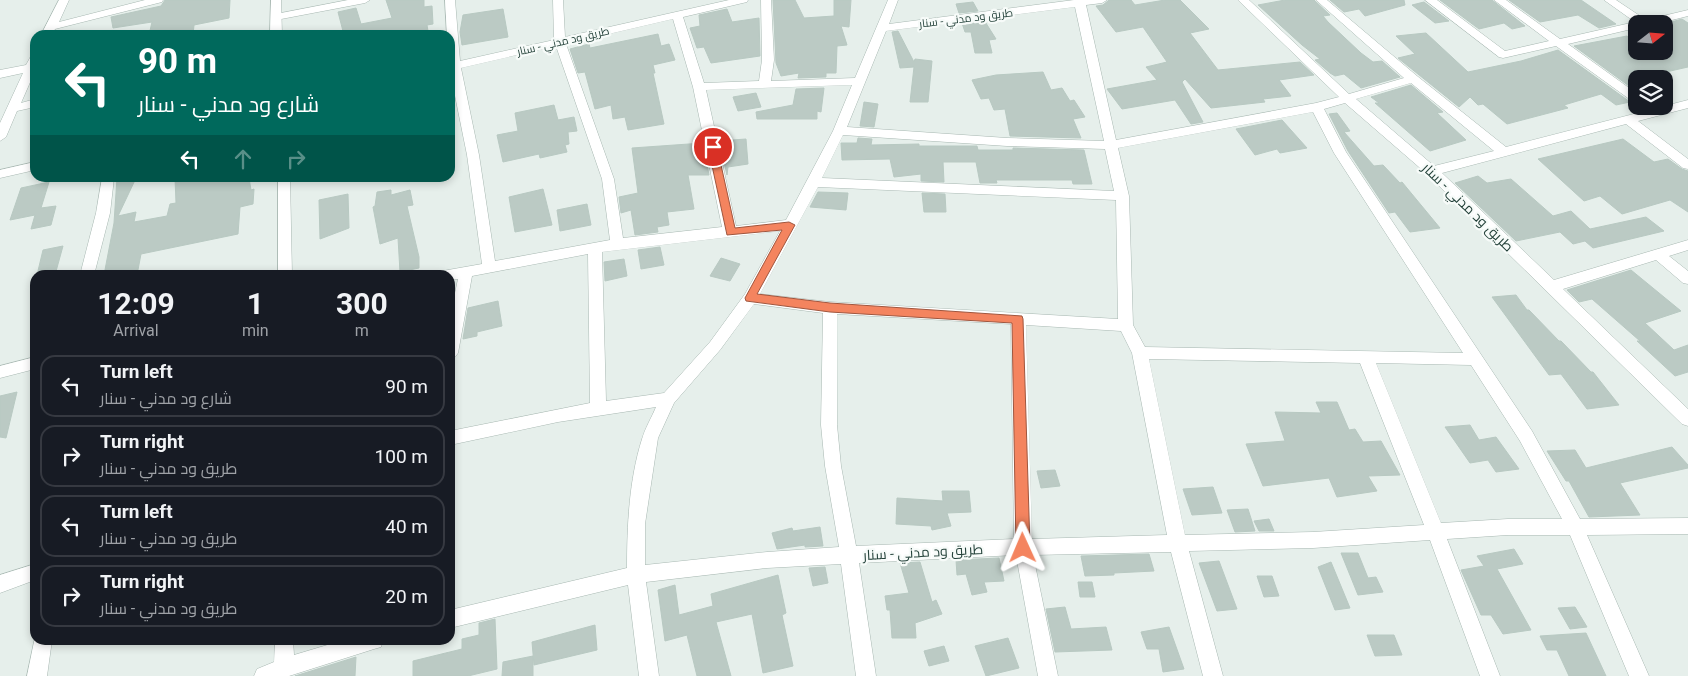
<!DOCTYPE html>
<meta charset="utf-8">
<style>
body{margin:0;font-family:Roboto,Cairo,sans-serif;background:#242831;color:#f1f3f6;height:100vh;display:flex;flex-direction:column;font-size:19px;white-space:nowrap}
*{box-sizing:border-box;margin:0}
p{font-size:16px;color:#9ea1a6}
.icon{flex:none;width:28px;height:28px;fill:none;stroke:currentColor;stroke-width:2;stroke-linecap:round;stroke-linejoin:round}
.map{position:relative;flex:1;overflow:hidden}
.panel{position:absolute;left:30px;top:270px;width:425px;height:375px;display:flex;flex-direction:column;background:#171b24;border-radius:15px;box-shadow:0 2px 8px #0003}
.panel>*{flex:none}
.guide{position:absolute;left:30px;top:30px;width:425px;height:152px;border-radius:15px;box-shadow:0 2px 8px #0003;background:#00695c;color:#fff;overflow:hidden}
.needle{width:32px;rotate:73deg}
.controls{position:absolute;left:1628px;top:15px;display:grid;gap:10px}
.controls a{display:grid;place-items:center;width:45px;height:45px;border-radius:10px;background:#171b24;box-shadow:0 2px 8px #0003;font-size:25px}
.pin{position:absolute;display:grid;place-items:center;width:42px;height:42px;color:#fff;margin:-21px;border:2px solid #fff;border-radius:50%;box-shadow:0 1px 5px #0007}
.me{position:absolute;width:55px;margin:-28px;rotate:359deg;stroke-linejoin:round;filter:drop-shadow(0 0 4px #0008)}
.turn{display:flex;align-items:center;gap:18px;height:105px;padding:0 25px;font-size:22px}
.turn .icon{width:65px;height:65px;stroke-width:2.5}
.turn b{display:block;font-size:35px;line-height:42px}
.lanes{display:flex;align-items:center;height:48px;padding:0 25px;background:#0003;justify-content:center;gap:25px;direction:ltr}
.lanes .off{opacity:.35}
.eta{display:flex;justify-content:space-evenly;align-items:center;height:85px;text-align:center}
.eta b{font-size:30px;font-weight:700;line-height:35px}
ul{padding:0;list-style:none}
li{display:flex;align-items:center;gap:15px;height:62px;margin:0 10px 8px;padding:0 15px;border:2px solid #363941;border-radius:15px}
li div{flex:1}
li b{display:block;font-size:19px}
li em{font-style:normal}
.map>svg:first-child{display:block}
.building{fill:#bbcac4;stroke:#b8c9c2}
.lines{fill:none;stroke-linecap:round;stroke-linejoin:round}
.minor-casing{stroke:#a8b8b2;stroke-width:1}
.tertiary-casing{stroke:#a8b8b2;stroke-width:1}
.minor{fill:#fff;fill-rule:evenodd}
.tertiary{fill:#fff;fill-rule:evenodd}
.route{fill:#f4845f;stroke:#9f563e}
.labels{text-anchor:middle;stroke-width:4.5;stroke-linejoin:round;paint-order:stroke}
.far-street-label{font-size:11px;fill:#24423a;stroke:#f7fbf9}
.street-label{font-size:14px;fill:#24423a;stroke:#f7fbf9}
</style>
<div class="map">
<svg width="1688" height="676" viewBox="0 0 1688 676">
<rect width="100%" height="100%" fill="#e6efeb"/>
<path class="building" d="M165,0H230L229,18L194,25L193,35H149L152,22L113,28L111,17L161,6Z
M386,0H424V7L432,6L433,24L427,25L428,31L404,35H344L338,12L356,8L361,24L392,18Z
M773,0H795L804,18L834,16V0H851L849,27L841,26L847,45L837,46L836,73H826V77L798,78L799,73L781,76L776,63Z
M1109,0H1131L1135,5L1165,0H1180L1209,29L1190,33L1218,70L1300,62L1314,75L1279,80L1291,96L1263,99L1265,102L1211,108L1185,79L1182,82L1203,122L1191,124L1175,100L1122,109L1107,89L1157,80L1146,67L1167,62L1143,27L1116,32L1096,6L1103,5Z
M1285,0H1314L1330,15L1323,16L1328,22L1361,53L1373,62L1382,61L1400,77L1361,88L1344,74L1335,76L1330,73L1315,60L1320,59L1302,45L1258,5Z
M1330,0H1404L1405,5L1365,16L1359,9L1344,12Z
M1440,0H1492L1525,26L1512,29L1504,23L1479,29Z
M1509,0H1581L1616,24L1599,28L1578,15L1540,22Z
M973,2L978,11L959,13L956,4Z
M1424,2L1449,21L1435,23L1412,5Z
M503,9L508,37L462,45L460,32L463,15Z
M727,9L732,22L759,18L760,56L711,63L704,47L697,48L690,28L700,26L699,15Z
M1682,19L1688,23V67L1657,74L1669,83L1664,84V79H1636V91L1574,46L1627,36L1636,43V51H1664V24Z
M984,20L996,39L989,40L992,53H975L971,32H965L962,23Z
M898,31L914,62L915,59L932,61L928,102H910L914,67L900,68L892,32Z
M1426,33L1468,72L1521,61L1558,50L1630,102L1616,105L1601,94L1564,105L1568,108L1507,124L1483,104L1478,105L1470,97L1459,107L1398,58L1415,54L1396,36Z
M658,34L661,46L669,44L675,60L653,65L655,73H653L664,124L628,130L625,117L613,119L611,105L595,109L585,72L578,73L570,49L589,44L590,48Z
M1043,72L1051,90L1062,88L1070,101L1074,100L1085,117L1073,119L1081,138L1010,136L1005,109L994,110L989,98L981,99L972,80L996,75Z
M1411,85L1443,112L1437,113L1466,140L1430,151L1375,103H1379L1371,97Z
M824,88L821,112L817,111V119H757L756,112L793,105L796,89Z
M756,93L761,107L738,111L733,97Z
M864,102L878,104L874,127L860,126Z
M554,105L558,120L574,117L577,131L568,132L569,144L565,145L567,152L540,158L539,154L503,162L497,135L518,131L515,113Z
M1337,113L1350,131L1344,132L1374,166L1383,165L1400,183L1402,182L1440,228L1410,232L1395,212L1389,213L1348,151L1329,114Z
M1282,120L1307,148L1280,153L1277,149L1255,155L1236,129Z
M858,138L872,139L871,145L919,144V146H977L978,150H1013V148L1084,150L1092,184H1073L1072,180H996L997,183H980L976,162H943L944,182L921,181V174L894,177L890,159L842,160L841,143H857Z
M746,139L748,164L728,167L727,175L719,141Z
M1623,139L1654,162L1668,159L1682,169L1688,171V212L1670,200L1622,214L1600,196L1584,201L1538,159Z
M703,143L709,175H688L694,209L667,212L669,225L657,227L658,232L635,235L631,210L621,213L619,197L638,193L632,148Z
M1478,176L1487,183L1511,179L1553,216L1571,211L1590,229L1646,217L1664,231L1593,248L1585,241L1573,244L1560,232L1516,241L1455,183Z
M117,178H136L118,216L136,212L134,222L167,216L170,204L176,203L175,178H249L251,190L254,189L253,204L240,207L238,234L141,254L137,275H104L114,223Z
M49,182L41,208L56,206L51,225L31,229L35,215L10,220L21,188Z
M543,189L552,225L515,232L509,197Z
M391,190V195L410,190L413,205L407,206L419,257V268L400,272L398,238L380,244L373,207L375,206L377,192Z
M818,192L848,193L846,210L810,207Z
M922,193L945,194L946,212H924Z
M348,194L349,228L320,239L319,200Z
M587,204L591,225L560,231L557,210Z
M63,246L55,275H37L43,250Z
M660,247L664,265L641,269L638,250Z
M721,258L740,264L730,281L710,276Z
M624,259L627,276L605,281L604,262Z
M1631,270L1681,311L1645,323L1674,350L1688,345V372L1675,376L1637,341H1640L1592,299L1579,302L1567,290Z
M1516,295L1527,310H1529L1559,341H1561L1591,372H1593L1619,405L1587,409L1561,374L1549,375L1492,297Z
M498,301L502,326L477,332V336L463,339L468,308Z
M17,392L6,438L0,437V396Z
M1316,402H1337L1349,430L1355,429L1363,442L1381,441L1400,475L1368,476L1377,491L1337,497L1329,478L1263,486L1246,444L1285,441L1275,412L1321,413Z
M1470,425L1479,440L1496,437L1519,469L1496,472L1488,460L1470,463L1445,427Z
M1672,447L1688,465V468L1620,483L1640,515L1589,517L1569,481H1566L1547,451L1575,450L1586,468Z
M1055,470L1060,486L1041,488L1037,471Z
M1213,487L1222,513L1192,515L1183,489Z
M942,491H969L971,512L947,513L951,526L932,530L931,526L896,524L897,498L943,501Z
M1248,509L1255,531L1235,532L1227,510Z
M1269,519L1274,531H1259L1254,521Z
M820,527L823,546L805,547V545L777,549L772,533L792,528L793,531Z
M1514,549L1523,564L1497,569L1531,630L1503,634L1491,615H1481L1461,570L1484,566L1477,556Z
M1341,553H1358L1368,578L1376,577L1383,592L1358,595Z
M1149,554L1154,571L1114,573V575L1085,576L1081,556Z
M999,558L1004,581L984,582L987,592L972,595L966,574L957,575L956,560Z
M1219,561L1237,609L1217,611L1199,563Z
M920,562L932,602L936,600L942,614L915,623L916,638H892L890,610H887L885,596L909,593L900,563Z
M1331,562L1350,608L1335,610L1318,567Z
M825,567L828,583L813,586L809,568Z
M778,575L786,613L782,615L793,666L763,673L752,614L716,622L731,676H697L687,635L665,641L658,590L675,585L679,615L713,606L711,594Z
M1257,576H1272L1279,596L1264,597Z
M1078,582H1092L1095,597H1080Z
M1065,607L1071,629L1106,627L1112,650L1055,652L1046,609Z
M1575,607L1587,627L1570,629L1558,608Z
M495,619L497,669L468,676H413V661L462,649V639L479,635V623Z
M595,625L597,650L534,665L532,642Z
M1169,627L1184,669L1163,672L1159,649H1147L1141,632Z
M1586,633L1606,676H1569L1557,650H1547L1540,636Z
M1367,635H1394L1402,655L1375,656Z
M1008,638L1019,668L986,676L975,646Z
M944,646L949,661L929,666L924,651Z
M533,656V676H502L503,662Z
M356,657L355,676H295Z"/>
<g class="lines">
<defs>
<path id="minor" d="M59,0H69L59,22L145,0H163L162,2L55,29L52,35H44L42,33Z
M348,0H370L365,3L276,20L271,17L276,14Z
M445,0H455L460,61L554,40L553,0H563L565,37L729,0H748L747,2L683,17L704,83L759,81L762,60L761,0H771L774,60L771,81L855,78L888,0H898L889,24L1074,0H1107L1102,3L1086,5L1116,140L1316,103L1339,97L1238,0H1249L1349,94L1404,78L1316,0H1327L1417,76L1506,147L1688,100V108L1638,121L1688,159V169L1683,168L1626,124L1442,173L1554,280L1688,240V250L1669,256L1688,271V284L1683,283L1656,260L1563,289L1688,409V426L1682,424L1427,174L1345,103L1324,109L1346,152L1532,431L1580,519L1688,518V534L1587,535L1649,676H1629L1570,535H1508L1447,539L1500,676H1480L1430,540L1313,548L1189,551L1223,676H1203L1171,552L1033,555L1058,676H1038L1016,555L859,563L876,676H856L841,564L767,568L646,582L659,676H639L628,585L450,628V610L627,568C627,526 629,480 642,439C645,428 652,417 656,407L558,422L450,445V431L590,403L588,254L472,276L458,353L455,357L450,359V316L458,279L450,280V275H441L443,271L448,270L482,264L467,155L450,71V35H447ZM1075,7L1104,141L1007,138L847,127L886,31ZM673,19L693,87L722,227L623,238L614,179L566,44ZM556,46L602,179L610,240L495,261L479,155L461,68ZM1411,83L1494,151L1434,166L1356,99ZM852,85L833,131L786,220L736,226L706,90ZM1313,112L1334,153L1463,353L1145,347L1133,325L1129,196L1118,148ZM843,135L1007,146L1105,149L1114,191L822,178ZM818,187L1116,200L1118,319L830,302L760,294ZM780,231L745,294L710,342L664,393L606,401L602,252ZM754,304L823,313L821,425L825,466L839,547L767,552L645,565V524L658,438L674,403L720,350ZM837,314L1011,324L1014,539L856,546L841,466L837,425ZM1026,325L1121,331L1132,353L1167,535L1032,539ZM1149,359L1360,363L1424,525L1313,532L1185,535ZM1376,363L1471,365L1520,441L1562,519H1508L1441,523Z
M1425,0H1437L1505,51L1549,41L1494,0H1506L1560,39L1635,22L1604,0H1616L1646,20L1688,10V16L1656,24H1636V28L1568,44L1636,93V102L1632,101L1556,46L1503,58L1499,57Z
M35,55V71L21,103L35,99V107L17,111L6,137L0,141V123L23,73L0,78V70L26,65L31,56Z
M102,178H114L110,213L94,275H80L96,213Z
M278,178H290L292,275H278Z
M35,357V369L0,378V366Z
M35,564V580L0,593V575Z
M35,637V640H52L47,676H27Z
M275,640H293L294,655L344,640H383L381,647L374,649L289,676H254L257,669L274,662Z"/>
<path id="tertiary" d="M271,0H281L282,35H270Z
M35,162V170L0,178V170Z"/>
</defs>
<use href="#minor" class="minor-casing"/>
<use href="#tertiary" class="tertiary-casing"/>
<use href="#minor" class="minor"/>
<use href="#tertiary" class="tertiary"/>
</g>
<path class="route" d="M713,144L717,147L735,228L789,222L795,225L757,294L830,303L1022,316L1023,319L1030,548L1028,552L1023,554L1018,552L1016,548L1012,323L830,312L746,301L745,298L782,230L727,235L708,147Z"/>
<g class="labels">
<g class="far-street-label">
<text transform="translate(966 18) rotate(-7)" y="4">طريق ود مدني - سنار</text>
<text transform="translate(563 41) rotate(-13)" y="4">طريق ود مدني - سنار</text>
</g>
<g class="street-label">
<text transform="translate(1468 207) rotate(44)" y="5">طريق ود مدني - سنار</text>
<text transform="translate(923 552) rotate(-3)" y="5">طريق ود مدني - سنار</text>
</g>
</g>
</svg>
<div class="controls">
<a><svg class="needle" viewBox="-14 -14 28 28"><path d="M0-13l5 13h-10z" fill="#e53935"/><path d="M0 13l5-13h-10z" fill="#9ea1a6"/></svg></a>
<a><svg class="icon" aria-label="layers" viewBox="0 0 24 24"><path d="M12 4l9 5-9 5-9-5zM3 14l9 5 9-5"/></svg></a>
</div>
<div class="pin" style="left:713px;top:147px;background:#d93025"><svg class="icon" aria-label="arrive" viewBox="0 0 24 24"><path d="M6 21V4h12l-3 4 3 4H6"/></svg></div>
<svg class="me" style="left:1023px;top:548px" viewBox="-20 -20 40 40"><path d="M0-17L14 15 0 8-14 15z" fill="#f4845f" stroke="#fff" stroke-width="4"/></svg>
<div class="guide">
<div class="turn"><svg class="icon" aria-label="left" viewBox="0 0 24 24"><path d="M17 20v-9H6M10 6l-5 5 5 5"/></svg><div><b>90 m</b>شارع ود مدني - سنار</div></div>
<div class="lanes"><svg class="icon" aria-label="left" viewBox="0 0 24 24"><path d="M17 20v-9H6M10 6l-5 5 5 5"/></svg><svg class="icon off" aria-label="ahead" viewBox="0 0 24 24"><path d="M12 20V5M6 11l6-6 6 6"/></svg><svg class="icon off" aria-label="right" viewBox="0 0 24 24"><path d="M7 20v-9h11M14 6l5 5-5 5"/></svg></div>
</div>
<section class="panel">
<div class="eta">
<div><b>12:09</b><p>Arrival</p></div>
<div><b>1</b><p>min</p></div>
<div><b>300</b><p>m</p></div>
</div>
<ul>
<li><svg class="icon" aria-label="left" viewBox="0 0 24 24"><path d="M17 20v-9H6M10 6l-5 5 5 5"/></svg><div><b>Turn left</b><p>شارع ود مدني - سنار</p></div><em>90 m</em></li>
<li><svg class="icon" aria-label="right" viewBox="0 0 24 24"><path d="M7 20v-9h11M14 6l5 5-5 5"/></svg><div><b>Turn right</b><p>طريق ود مدني - سنار</p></div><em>100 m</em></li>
<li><svg class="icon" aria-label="left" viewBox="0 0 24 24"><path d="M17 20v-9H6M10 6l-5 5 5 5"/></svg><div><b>Turn left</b><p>طريق ود مدني - سنار</p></div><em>40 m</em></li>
<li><svg class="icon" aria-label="right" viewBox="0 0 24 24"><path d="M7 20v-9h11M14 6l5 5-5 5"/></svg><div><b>Turn right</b><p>طريق ود مدني - سنار</p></div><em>20 m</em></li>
</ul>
</section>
</div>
